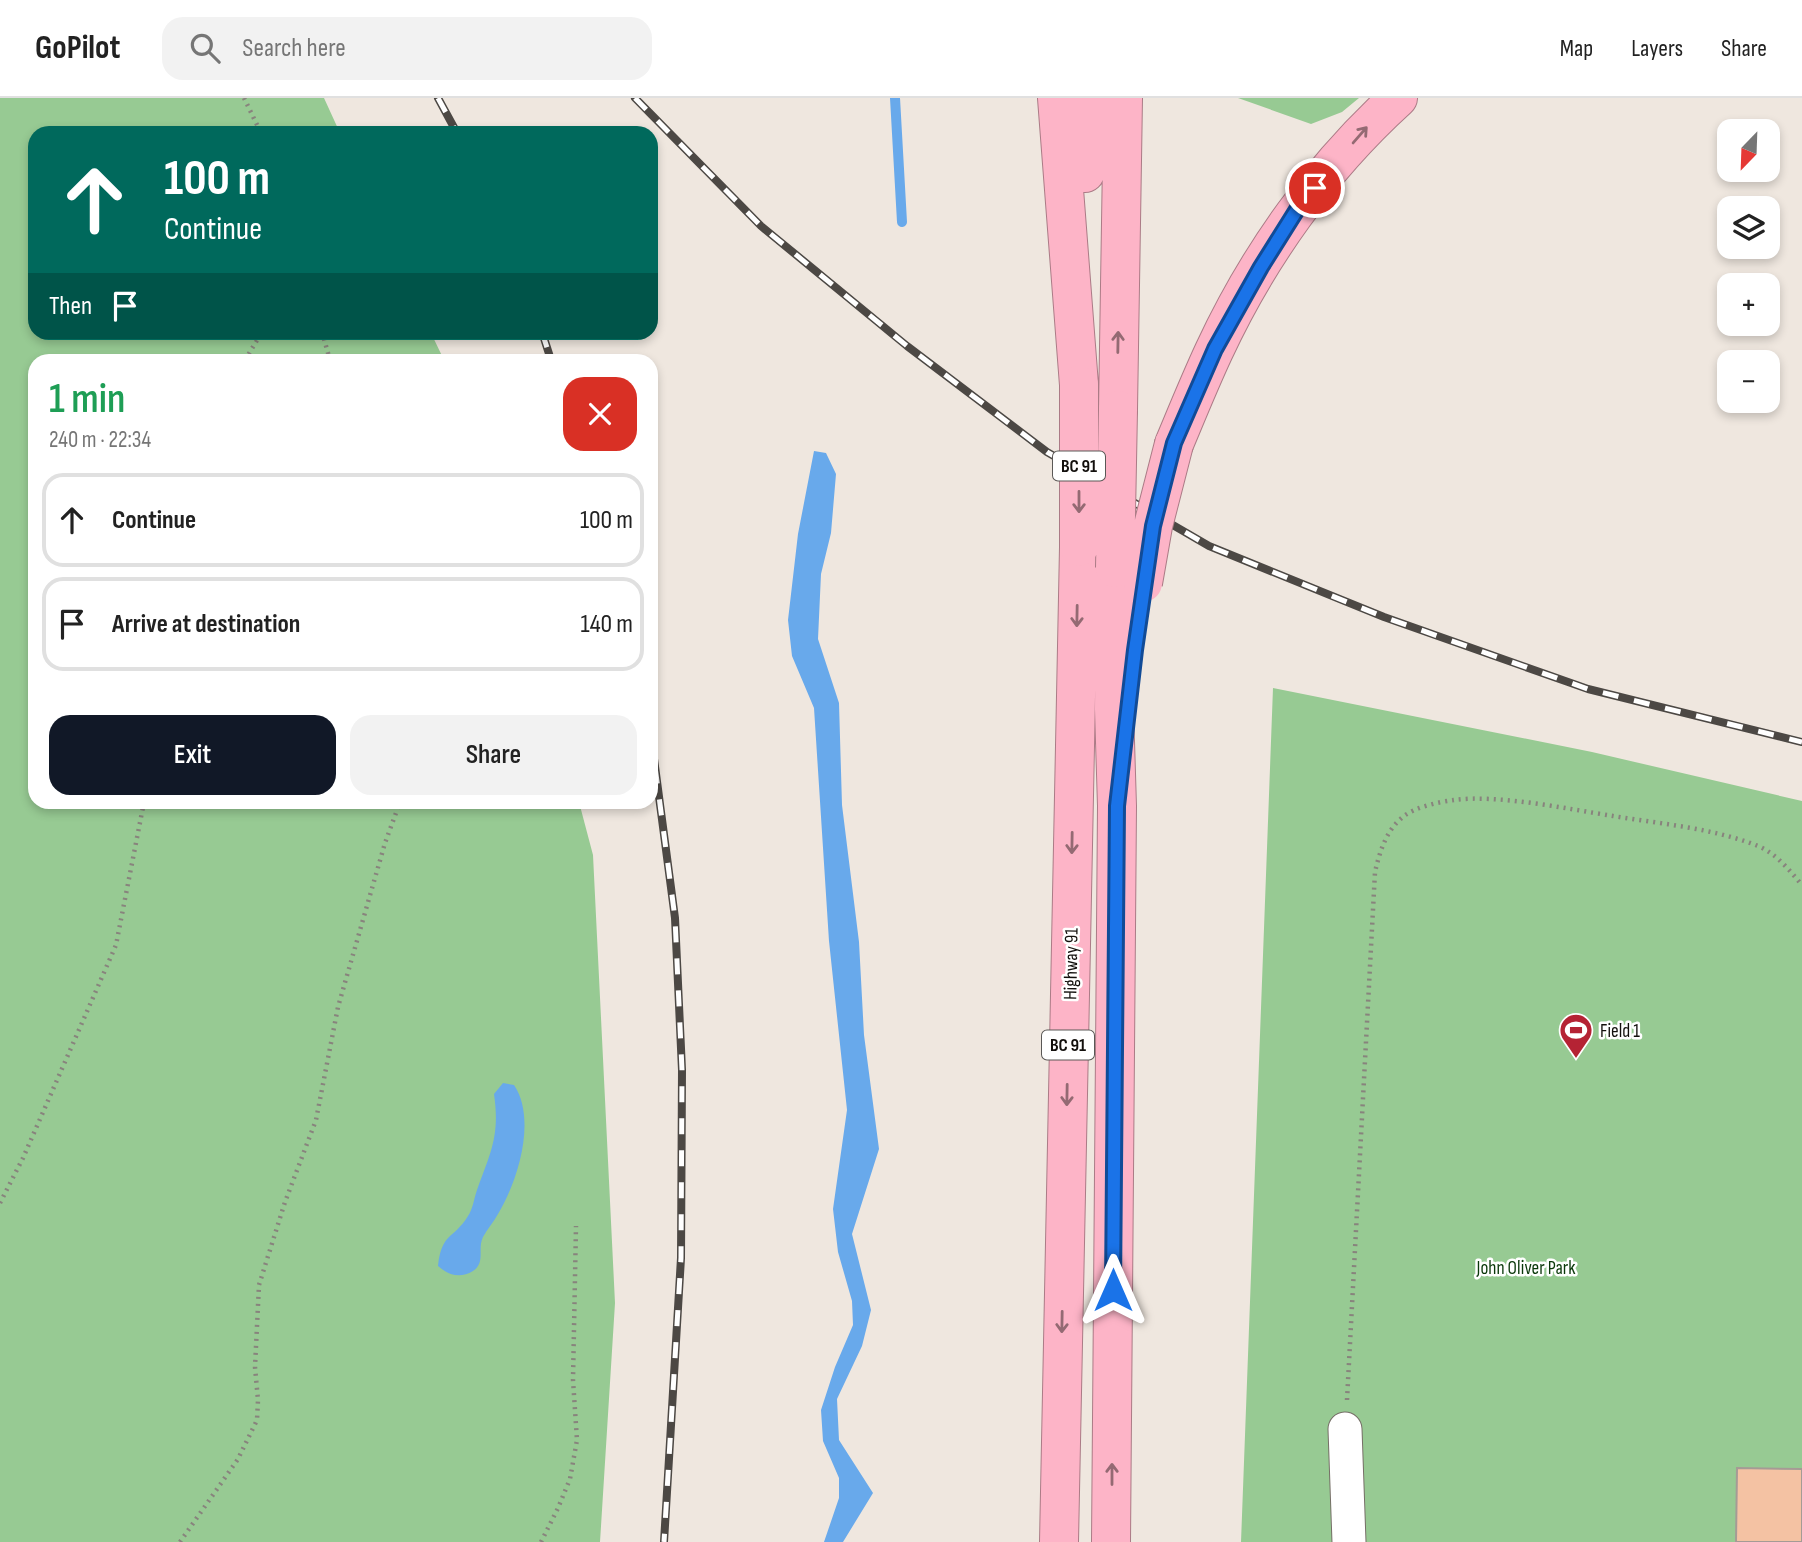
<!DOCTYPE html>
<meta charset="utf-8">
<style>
body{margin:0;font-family:"Sofia Sans Condensed",sans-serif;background:#f2f2f2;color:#222;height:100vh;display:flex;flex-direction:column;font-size:26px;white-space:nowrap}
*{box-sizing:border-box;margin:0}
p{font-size:23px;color:#767676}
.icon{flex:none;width:38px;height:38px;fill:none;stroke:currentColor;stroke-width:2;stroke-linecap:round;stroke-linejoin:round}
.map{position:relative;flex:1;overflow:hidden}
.panel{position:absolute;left:28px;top:256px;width:630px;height:455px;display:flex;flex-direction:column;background:#fff;border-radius:21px;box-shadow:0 4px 10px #0003}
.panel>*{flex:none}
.hud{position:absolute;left:28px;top:28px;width:630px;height:214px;border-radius:21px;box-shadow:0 4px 10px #0003;background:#00695c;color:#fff;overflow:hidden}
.needle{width:46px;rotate:203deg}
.fabs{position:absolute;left:1717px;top:21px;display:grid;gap:14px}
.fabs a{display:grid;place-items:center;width:63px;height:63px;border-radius:14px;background:#fff;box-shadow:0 4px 10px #0003;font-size:35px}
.pin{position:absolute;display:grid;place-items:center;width:60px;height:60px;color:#fff;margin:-30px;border:4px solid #fff;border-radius:50%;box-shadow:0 2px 7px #0007}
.me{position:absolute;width:77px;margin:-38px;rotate:0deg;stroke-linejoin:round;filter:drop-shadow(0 0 5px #0008)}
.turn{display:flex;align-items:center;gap:24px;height:147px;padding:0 21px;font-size:32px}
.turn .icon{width:91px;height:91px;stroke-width:2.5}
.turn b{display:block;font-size:49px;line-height:60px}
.then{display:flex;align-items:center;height:66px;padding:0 21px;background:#0003;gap:14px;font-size:26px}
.round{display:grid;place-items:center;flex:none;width:74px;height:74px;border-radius:21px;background:#f2f2f2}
.summary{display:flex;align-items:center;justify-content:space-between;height:119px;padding:0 21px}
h1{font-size:42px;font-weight:600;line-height:52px;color:#1e9e55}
.cta{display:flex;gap:14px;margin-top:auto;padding:14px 21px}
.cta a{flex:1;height:80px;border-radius:21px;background:#111827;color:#fff;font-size:28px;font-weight:600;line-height:80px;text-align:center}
.cta a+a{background:#f2f2f2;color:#222}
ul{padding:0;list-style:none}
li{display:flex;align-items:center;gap:21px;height:94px;margin:0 14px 10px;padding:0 7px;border:4px solid #e0e0e0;border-radius:21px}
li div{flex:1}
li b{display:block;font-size:26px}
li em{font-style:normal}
header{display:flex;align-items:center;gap:42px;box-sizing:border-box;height:98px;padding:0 35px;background:#fff;border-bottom:2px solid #e0e0e0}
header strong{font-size:33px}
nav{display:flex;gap:38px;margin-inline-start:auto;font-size:24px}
.search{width:490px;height:63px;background:#f2f2f2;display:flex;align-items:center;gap:18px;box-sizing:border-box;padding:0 24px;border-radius:21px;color:#767676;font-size:26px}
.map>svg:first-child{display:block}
.green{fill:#97ca93}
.water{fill:#68a9eb}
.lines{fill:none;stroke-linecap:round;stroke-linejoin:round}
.stream{stroke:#68a9eb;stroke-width:10}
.building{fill:#f4c2a3;stroke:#a59b95;stroke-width:2}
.minor-casing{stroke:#766f67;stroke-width:35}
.highway-casing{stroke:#ab7b86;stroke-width:40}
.path{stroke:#88837d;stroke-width:4.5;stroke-dasharray:2 5;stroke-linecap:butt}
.minor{stroke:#fff;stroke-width:33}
.highway{stroke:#fdb4c7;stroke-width:38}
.rail-casing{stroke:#4c4844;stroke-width:8}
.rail{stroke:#fff;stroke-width:5;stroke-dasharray:16;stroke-linecap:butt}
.highway-bridge-casing{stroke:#ab7b86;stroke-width:40;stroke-linecap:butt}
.highway-bridge{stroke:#fdb4c7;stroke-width:38}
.oneway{stroke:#946a73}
.route-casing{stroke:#114b97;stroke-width:18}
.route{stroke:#1a73e8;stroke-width:12}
.labels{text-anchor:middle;stroke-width:5;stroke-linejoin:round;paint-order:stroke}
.shield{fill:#fff;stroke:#5a5856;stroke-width:2}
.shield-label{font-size:18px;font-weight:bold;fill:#13100d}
.street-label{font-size:19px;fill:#13100d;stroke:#fff}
.poi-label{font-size:19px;fill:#13100d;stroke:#fff;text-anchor:start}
.park-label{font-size:19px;fill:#0a380a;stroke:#fff}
</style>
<header>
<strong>GoPilot</strong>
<div class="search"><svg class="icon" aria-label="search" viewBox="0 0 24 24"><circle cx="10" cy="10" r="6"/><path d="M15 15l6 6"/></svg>Search here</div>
<nav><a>Map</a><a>Layers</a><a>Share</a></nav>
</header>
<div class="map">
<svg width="1802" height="1444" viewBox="0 0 1802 1444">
<rect width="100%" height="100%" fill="#efe7df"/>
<path class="green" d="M0,0H324L340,35H35V234L431,235L444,262H35V704H579L593,757L615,1205L600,1444H0Z
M1238,0H1359L1342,14L1311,26Z
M1273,590L1592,654L1802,703V1444H1241Z"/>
<path class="water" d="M814,353L826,355L836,376L831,435L821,476L818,541L839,605L842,707L859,844L864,937L879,1051L852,1136L871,1212L862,1248L837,1301L839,1342L873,1395L843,1444H824L839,1400V1380L823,1343L821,1312L835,1269L853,1227L852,1203L838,1154L833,1111L847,1012L829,843L814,610L792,558L788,522L798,436Z
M503,985L514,987C537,1021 518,1083 498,1116C494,1124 487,1131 483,1139C477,1151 486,1164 473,1173C460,1181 448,1177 438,1168C442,1134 453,1142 468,1118C473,1111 474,1100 477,1092C491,1054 500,1037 494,996Z"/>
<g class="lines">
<path class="stream" d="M895,0L902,124"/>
</g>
<path class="building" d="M1737,1370L1802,1371V1444H1736Z"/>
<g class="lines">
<defs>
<path id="minor" d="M1345,1331L1349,1444"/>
<path id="highway" d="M1057,0L1079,287
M1085,75L1087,0
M1118,312L1123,0
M1174,346C1187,315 1200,283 1214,253C1258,158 1321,70 1398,0
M1059,1444L1079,449
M1111,1444L1117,708L1114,611L1115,470"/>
</defs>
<use href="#minor" class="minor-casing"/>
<use href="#highway" class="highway-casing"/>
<path class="path" d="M244,0L261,35
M322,234L330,262
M245,262L262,234
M0,1105L23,1060L116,847L144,704
M1347,1302L1375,774C1380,753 1386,732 1404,718C1416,709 1438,704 1454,702C1497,696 1568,711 1613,718C1661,726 1713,730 1758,748C1777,756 1789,772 1802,787
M180,1444L238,1361L257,1322L258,1302L255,1269L259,1187L285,1104L316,1022L338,909L385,745L400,704
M541,1444L558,1410L570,1381L577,1342L573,1282L576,1128"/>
<use href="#minor" class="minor"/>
<use href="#highway" class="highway"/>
<defs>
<path id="rail" d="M438,0L457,35
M635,0L761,128L907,248L1047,354L1209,448L1384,519L1588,591L1802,644
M542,234L551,262
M651,638L675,820L682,972L681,1160L664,1444"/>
</defs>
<use href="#rail" class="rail-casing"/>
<use href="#rail" class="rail"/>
<defs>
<path id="highway-bridge" d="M1079,287V449
M1115,470L1118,312
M1143,485L1153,428L1174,346"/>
</defs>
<use href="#highway-bridge" class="highway-bridge-casing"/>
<use href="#highway-bridge" class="highway-bridge"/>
</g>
<defs><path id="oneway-shaft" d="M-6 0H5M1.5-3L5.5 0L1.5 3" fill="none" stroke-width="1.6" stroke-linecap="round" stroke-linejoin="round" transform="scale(1.75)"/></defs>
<g class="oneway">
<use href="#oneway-shaft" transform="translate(1360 37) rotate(-49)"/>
<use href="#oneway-shaft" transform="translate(1118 244) rotate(-89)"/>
<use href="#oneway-shaft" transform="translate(1079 404) rotate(90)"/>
<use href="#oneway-shaft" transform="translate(1077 518) rotate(91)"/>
<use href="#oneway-shaft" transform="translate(1072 745) rotate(91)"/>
<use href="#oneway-shaft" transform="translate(1067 997) rotate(91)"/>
<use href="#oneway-shaft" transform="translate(1062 1224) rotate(91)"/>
<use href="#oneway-shaft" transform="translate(1112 1376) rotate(-90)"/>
</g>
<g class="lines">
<defs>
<path id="route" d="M1113,1192L1117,708L1135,552L1153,428L1174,345L1215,251L1261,169L1298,110L1315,90"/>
</defs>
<use href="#route" class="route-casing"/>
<use href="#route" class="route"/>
</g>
<defs>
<symbol id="stadium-pin" viewBox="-11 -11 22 30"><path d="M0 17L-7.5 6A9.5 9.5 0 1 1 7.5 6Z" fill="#b52334" stroke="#fff"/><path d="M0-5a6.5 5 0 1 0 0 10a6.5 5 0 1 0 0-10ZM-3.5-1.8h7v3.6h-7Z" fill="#fff"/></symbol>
</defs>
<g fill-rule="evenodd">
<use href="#stadium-pin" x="1557" y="913" width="38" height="52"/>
</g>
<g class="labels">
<g class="shield">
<rect x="1053" y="353.5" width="52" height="29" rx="5"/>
<rect x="1042" y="932.5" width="52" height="29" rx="5"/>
</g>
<g class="shield-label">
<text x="1079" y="374">BC 91</text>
<text x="1068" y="953">BC 91</text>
</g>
<g class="street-label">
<text transform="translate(1070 866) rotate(-89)" y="7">Highway 91</text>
</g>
<g class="poi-label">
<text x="1600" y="939">Field 1</text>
</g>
<g class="park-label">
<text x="1526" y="1176">John Oliver Park</text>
</g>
</g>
</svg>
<div class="fabs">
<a><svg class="needle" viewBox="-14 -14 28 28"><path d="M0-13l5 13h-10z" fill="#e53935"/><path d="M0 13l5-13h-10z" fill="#767676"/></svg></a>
<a><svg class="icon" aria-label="layers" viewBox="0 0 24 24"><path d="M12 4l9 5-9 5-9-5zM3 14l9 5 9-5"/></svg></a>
<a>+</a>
<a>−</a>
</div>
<div class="pin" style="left:1315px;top:90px;background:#d93025"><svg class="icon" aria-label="arrive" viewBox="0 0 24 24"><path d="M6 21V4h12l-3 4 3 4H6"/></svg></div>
<svg class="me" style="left:1113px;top:1192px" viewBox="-20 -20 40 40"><path d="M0-17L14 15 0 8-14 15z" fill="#1a73e8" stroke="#fff" stroke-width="4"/></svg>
<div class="hud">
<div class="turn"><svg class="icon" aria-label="ahead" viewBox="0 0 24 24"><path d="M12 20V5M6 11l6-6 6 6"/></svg><div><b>100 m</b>Continue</div></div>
<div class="then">Then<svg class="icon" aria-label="arrive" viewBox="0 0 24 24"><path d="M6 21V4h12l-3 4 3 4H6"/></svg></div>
</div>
<section class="panel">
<div class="summary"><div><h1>1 min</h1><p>240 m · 22:34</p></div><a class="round" style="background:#d93025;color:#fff"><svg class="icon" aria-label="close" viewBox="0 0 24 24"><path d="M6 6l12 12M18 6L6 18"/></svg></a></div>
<ul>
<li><svg class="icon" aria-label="ahead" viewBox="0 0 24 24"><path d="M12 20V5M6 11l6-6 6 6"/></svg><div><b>Continue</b></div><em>100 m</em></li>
<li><svg class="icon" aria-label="arrive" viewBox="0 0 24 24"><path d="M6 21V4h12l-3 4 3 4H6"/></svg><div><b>Arrive at destination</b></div><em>140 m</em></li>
</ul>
<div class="cta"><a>Exit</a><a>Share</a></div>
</section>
</div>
